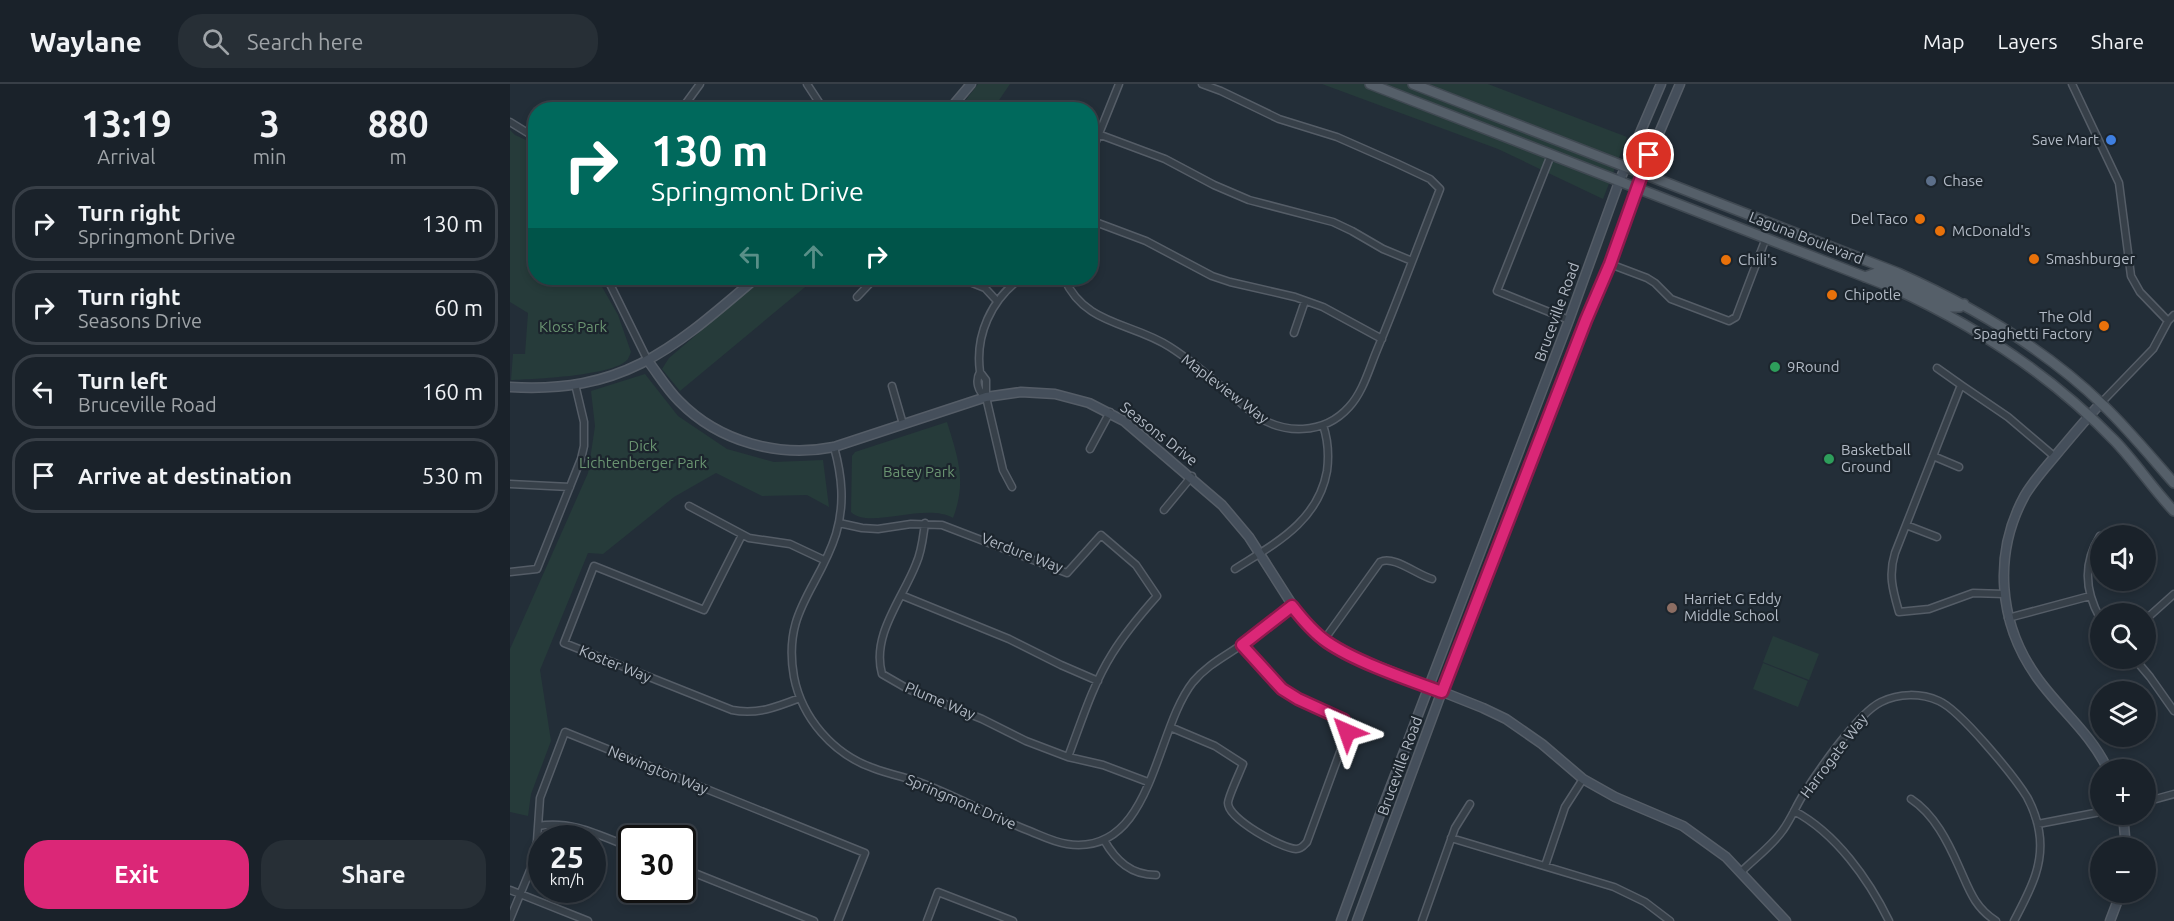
<!DOCTYPE html>
<meta charset="utf-8">
<style>
body{margin:0;font-family:Ubuntu,sans-serif;background:#272f36;color:#f1f3f6;height:100vh;display:flex;flex-direction:column;font-size:22px;white-space:nowrap}
*{box-sizing:border-box;margin:0}
p{font-size:20px;color:#9fa4a8}
.icon{flex:none;width:33px;height:33px;fill:none;stroke:currentColor;stroke-width:2;stroke-linecap:round;stroke-linejoin:round}
.map{position:relative;flex:1;overflow:hidden}
.side{display:flex;flex-direction:column;background:#1a222a;width:510px}
.side>*{flex:none}
.banner{position:absolute;left:18px;top:18px;width:570px;height:183px;border-radius:24px;box-shadow:0 3px 9px #0003,0 0 0 2px #383f47;background:#00695c;color:#fff;overflow:hidden}
.tools{position:absolute;left:1580px;top:441px;display:grid;gap:12px}
.tools a{display:grid;place-items:center;width:66px;height:66px;border-radius:50%;background:#1a222a;box-shadow:0 3px 9px #0003,0 0 0 2px #383f47;font-size:30px}
.speed{position:absolute;left:18px;top:741px;display:flex;gap:12px;font-size:30px;font-weight:700;text-align:center}
.speed>*{display:grid;place-content:center;width:78px;height:78px;border-radius:50%;background:#1a222a;box-shadow:0 3px 9px #0003,0 0 0 2px #383f47;line-height:1}
.speed small{font-size:15px;font-weight:400}
.speed .limit{border:3px solid #111;border-radius:9px;background:#fff;color:#111}
.pin{position:absolute;display:grid;place-items:center;width:51px;height:51px;color:#fff;margin:-26px;border:3px solid #fff;border-radius:50%;box-shadow:0 2px 6px #0007}
.me{position:absolute;width:66px;margin:-33px;rotate:317deg;stroke-linejoin:round;filter:drop-shadow(0 0 4px #0008)}
.turn{display:flex;align-items:center;gap:21px;height:126px;padding:0 24px;font-size:27px}
.turn .icon{width:78px;height:78px;stroke-width:2.5}
.turn b{display:block;font-size:42px;line-height:51px}
.lanes{display:flex;align-items:center;height:57px;padding:0 24px;background:#0003;justify-content:center;gap:30px;direction:ltr}
.lanes .off{opacity:.35}
.eta{display:flex;justify-content:space-evenly;align-items:center;height:102px;text-align:center}
.eta b{font-size:36px;font-weight:700;line-height:42px}
.cta{display:flex;gap:12px;margin-top:auto;padding:12px 24px}
.cta a{flex:1;height:69px;border-radius:24px;background:#db2777;color:#fff;font-size:24px;font-weight:700;line-height:69px;text-align:center}
.cta a+a{background:#272f36;color:#f1f3f6}
ul{padding:0;list-style:none}
li{display:flex;align-items:center;gap:18px;height:75px;margin:0 12px 9px;padding:0 12px;border:3px solid #383f47;border-radius:24px}
li div{flex:1}
li b{display:block;font-size:22px}
li em{font-style:normal}
header{display:flex;align-items:center;gap:36px;box-sizing:border-box;height:84px;padding:0 30px;background:#1a222a;border-bottom:2px solid #383f47}
header strong{font-size:28px}
nav{display:flex;gap:33px;margin-inline-start:auto;font-size:21px}
.search{width:420px;height:54px;background:#272f36;display:flex;align-items:center;gap:15px;box-sizing:border-box;padding:0 21px;border-radius:24px;color:#9fa4a8;font-size:22px}
main{display:flex;flex:1;min-height:0}
.map>svg:first-child{display:block}
.green{fill:#263b3a}
.lines{fill:none;stroke-linecap:round;stroke-linejoin:round}
.street-casing{stroke:#555d67;stroke-width:9}
.secondary-casing{stroke:#555d67;stroke-width:11}
.primary-casing{stroke:#404952;stroke-width:12}
.street{stroke:#374049;stroke-width:6}
.secondary{stroke:#454f5b;stroke-width:8}
.primary{stroke:#555f69;stroke-width:9}
.route-casing{stroke:#8e194d;stroke-width:15}
.route{stroke:#db2777;stroke-width:10}
.shop-dot{fill:#3f7fe0;stroke:#1c252d;stroke-width:2}
.service-dot{fill:#5c6f8a;stroke:#1c252d;stroke-width:2}
.food-dot{fill:#e8710a;stroke:#1c252d;stroke-width:2}
.leisure-dot{fill:#2e9e5b;stroke:#1c252d;stroke-width:2}
.education-dot{fill:#8d6e63;stroke:#1c252d;stroke-width:2}
.labels{text-anchor:middle;stroke-width:4.5;stroke-linejoin:round;paint-order:stroke}
.poi-label{font-size:15px;fill:#b2bac5;stroke:#1c252d;text-anchor:start}
.street-label{font-size:15px;fill:#b2bac5;stroke:#1c252d}
.park-label{font-size:15px;fill:#6a9471;stroke:#1c252d}
</style>
<header>
<strong>Waylane</strong>
<div class="search"><svg class="icon" aria-label="search" viewBox="0 0 24 24"><circle cx="10" cy="10" r="6"/><path d="M15 15l6 6"/></svg>Search here</div>
<nav><a>Map</a><a>Layers</a><a>Share</a></nav>
</header>
<main>
<section class="side">
<div class="eta">
<div><b>13:19</b><p>Arrival</p></div>
<div><b>3</b><p>min</p></div>
<div><b>880</b><p>m</p></div>
</div>
<ul>
<li><svg class="icon" aria-label="right" viewBox="0 0 24 24"><path d="M7 20v-9h11M14 6l5 5-5 5"/></svg><div><b>Turn right</b><p>Springmont Drive</p></div><em>130 m</em></li>
<li><svg class="icon" aria-label="right" viewBox="0 0 24 24"><path d="M7 20v-9h11M14 6l5 5-5 5"/></svg><div><b>Turn right</b><p>Seasons Drive</p></div><em>60 m</em></li>
<li><svg class="icon" aria-label="left" viewBox="0 0 24 24"><path d="M17 20v-9H6M10 6l-5 5 5 5"/></svg><div><b>Turn left</b><p>Bruceville Road</p></div><em>160 m</em></li>
<li><svg class="icon" aria-label="arrive" viewBox="0 0 24 24"><path d="M6 21V4h12l-3 4 3 4H6"/></svg><div><b>Arrive at destination</b></div><em>530 m</em></li>
</ul>
<div class="cta"><a>Exit</a><a>Share</a></div>
</section>
<div class="map">
<svg width="1664" height="837" viewBox="0 0 1664 837">
<rect width="100%" height="100%" fill="#232e38"/>
<path class="green" d="M468,0H500L483,25H449Z
M812,0H978L1117,53L1093,115L988,65Z
M0,46L5,51L25,60L26,194H87L108,231L121,268C121,268 118,276 117,276C102,292 24,295 1,296L3,270H15L18,229L0,218Z
M253,194H306L170,307L152,285L159,274Z
M135,290L168,332L217,365L264,378L313,376L319,423L297,411L252,412L206,389L164,413L93,470L78,469L30,586L41,657L21,710L18,732L0,728V565L78,389L85,342L81,307Z
M437,338C448,374 457,397 443,434C415,418 359,446 341,428L342,372L345,368Z
M1263,552L1309,570L1299,596L1253,578Z
M1253,579L1298,597L1288,623L1243,605Z"/>
<g class="lines">
<defs>
<path id="street" d="M297,0L314,26
M1562,0L1609,99L1621,192L1630,208L1658,237
M171,26L190,0
M0,38L26,54
M580,47L655,75L704,101L739,116L823,138L842,147L873,165L902,177
M1041,71L987,207L1059,236
M580,72L609,0
M580,136L636,157L702,192L720,198L785,213L813,223L872,255
M1100,180L1137,194L1145,199L1161,215L1219,237L1226,233L1256,154
M97,194L138,277
M450,194L475,204L487,217
M554,194C575,242 622,238 660,263C690,282 717,308 744,330C773,351 814,351 839,323C853,308 859,285 867,266C889,213 909,159 930,105L920,95L886,79L827,53L769,35L711,7L692,0
M347,213L365,194
M784,249L795,217
M1427,284L1451,301L1385,469C1378,491 1383,507 1389,528L1419,525L1463,509L1494,510
M470,288L476,296V313L493,386L502,403
M1451,301L1498,333L1545,373
M382,302L393,340
M476,313C468,308 465,297 470,288C465,251 481,216 511,194
M1591,319L1643,265L1658,237L1664,231
M324,363C332,392 335,420 326,450C309,505 272,527 284,593C292,634 323,670 363,684C376,689 389,692 403,696C442,709 478,731 517,746C530,751 543,758 557,760C643,773 644,647 683,598C698,580 716,572 734,559C750,547 766,534 782,522
M580,365L600,328
M1423,372L1449,383
M0,400L60,403
M179,422L239,454L280,460L314,476
M654,426L682,392
M329,439L352,444L368,445L401,440L432,441L557,489L591,451L626,481L647,512C631,530 615,549 602,570C582,602 571,639 558,673
M415,439C413,453 412,467 406,480C393,514 361,551 372,590L398,605L472,635L516,657L558,673L593,681L638,698
M1396,441L1427,453
M232,451L194,526L84,482L54,559L222,626C247,631 267,623 290,614
M1590,452C1573,479 1575,507 1590,534
M725,485C764,460 808,438 817,387C819,372 818,356 813,341
M0,488L27,485L71,375L74,362V338L65,300
M391,511L499,555L551,581L588,597
M1498,534L1580,512
M1635,536L1664,510
M814,556L870,478C884,471 907,491 922,495
M1624,574L1640,593L1664,627
M660,643L705,662L733,680C730,688 718,713 718,719C718,735 771,764 786,765C792,765 794,761 797,758L837,649L834,636L788,615L772,605L732,561
M1401,715C1424,730 1438,758 1449,783C1459,805 1464,823 1486,837
M1635,718L1664,710
M1284,727C1326,749 1359,796 1379,837
M1528,740L1590,728
M28,742C62,736 91,752 122,764
M941,754L1104,803L1135,818L1160,837
M594,756C606,777 621,791 646,791
M1035,782L1055,723L1073,695
M172,784L304,837
M1231,788C1245,774 1262,762 1273,746C1281,735 1286,722 1293,711C1308,687 1348,629 1371,618C1389,609 1411,609 1429,617C1450,626 1504,692 1517,713C1523,724 1527,735 1529,747C1535,781 1519,808 1504,837
M0,806L78,837
M0,835L21,784L27,757L30,714L55,648L355,769L328,837
M417,837L428,808L503,837
M912,837L945,744L960,720"/>
<path id="secondary" d="M439,26L461,0
M138,277C148,290 157,305 169,317C209,358 269,374 324,363L476,313L511,308L545,310L579,319L614,337L712,421L739,453L790,533L814,556L835,569L973,624L996,635L1032,660L1073,695L1105,713L1173,742L1216,773L1276,837
M0,303C115,310 165,263 246,194
M1591,319C1575,336 1561,353 1546,371C1535,384 1524,396 1515,411C1483,469 1488,538 1526,592C1548,624 1581,649 1598,686
M1613,730L1616,764
M831,837L869,733L1059,236L1109,98L1151,0
M847,837L932,607L1075,236L1100,180L1132,89L1170,0
M1600,837L1611,808"/>
<path id="primary" d="M860,0L1381,203C1465,241 1541,291 1605,357C1626,379 1643,405 1664,427
M903,0L1388,189C1462,222 1534,264 1593,321C1618,345 1641,373 1664,399
M1355,193L1366,189L1392,199L1441,223H1450L1454,220"/>
</defs>
<use href="#street" class="street-casing"/>
<use href="#secondary" class="secondary-casing"/>
<use href="#primary" class="primary-casing"/>
<use href="#street" class="street"/>
<use href="#secondary" class="secondary"/>
<use href="#primary" class="primary"/>
</g>
<g class="lines">
<defs>
<path id="route" d="M837,648L834,636L788,615L772,605L732,561L782,522C792,535 804,549 817,558C846,578 899,596 932,608L1076,236L1100,180L1139,71"/>
</defs>
<use href="#route" class="route-casing"/>
<use href="#route" class="route"/>
</g>
<circle class="shop-dot" cx="1601" cy="56" r="6"/>
<circle class="service-dot" cx="1421" cy="97" r="6"/>
<g class="food-dot">
<circle cx="1410" cy="135" r="6"/>
<circle cx="1430" cy="147" r="6"/>
<circle cx="1524" cy="175" r="6"/>
<circle cx="1216" cy="176" r="6"/>
<circle cx="1322" cy="211" r="6"/>
<circle cx="1594" cy="242" r="6"/>
</g>
<g class="leisure-dot">
<circle cx="1265" cy="283" r="6"/>
<circle cx="1319" cy="375" r="6"/>
</g>
<circle class="education-dot" cx="1162" cy="524" r="6"/>
<g class="labels">
<g class="poi-label">
<text x="1589" y="61" text-anchor="end">Save Mart</text>
<text x="1433" y="102">Chase</text>
<text x="1398" y="140" text-anchor="end">Del Taco</text>
<text x="1442" y="152">McDonald's</text>
<text x="1536" y="180">Smashburger</text>
<text x="1228" y="181">Chili's</text>
<text x="1334" y="216">Chipotle</text>
<text x="1582" y="238" text-anchor="end">The Old<tspan x="1582" dy="17">Spaghetti Factory</tspan></text>
<text x="1277" y="288">9Round</text>
<text x="1331" y="371">Basketball<tspan x="1331" dy="17">Ground</tspan></text>
<text x="1174" y="520">Harriet G Eddy<tspan x="1174" dy="17">Middle School</tspan></text>
</g>
<g class="street-label">
<text transform="translate(1296 154) rotate(21)" y="5">Laguna Boulevard</text>
<text transform="translate(1047 228) rotate(-70)" y="5">Bruceville Road</text>
<text transform="translate(715 305) rotate(37)" y="5">Mapleview Way</text>
<text transform="translate(649 350) rotate(38)" y="5">Seasons Drive</text>
<text transform="translate(512 469) rotate(21)" y="5">Verdure Way</text>
<text transform="translate(105 580) rotate(22)" y="5">Koster Way</text>
<text transform="translate(430 617) rotate(23)" y="5">Plume Way</text>
<text transform="translate(1324 672) rotate(-53)" y="5">Harrogate Way</text>
<text transform="translate(890 682) rotate(-70)" y="5">Bruceville Road</text>
<text transform="translate(148 686) rotate(22)" y="5">Newington Way</text>
<text transform="translate(451 718) rotate(23)" y="5">Springmont Drive</text>
</g>
<g class="park-label">
<text x="63" y="248">Kloss Park</text>
<text x="133" y="367">Dick<tspan x="133" dy="17">Lichtenberger Park</tspan></text>
<text x="409" y="393">Batey Park</text>
</g>
</g>
</svg>
<div class="tools">
<a><svg class="icon" aria-label="sound" viewBox="0 0 24 24"><path d="M4 9h4l5-4v14l-5-4H4zM17 9q2 3 0 6"/></svg></a>
<a><svg class="icon" aria-label="search" viewBox="0 0 24 24"><circle cx="10" cy="10" r="6"/><path d="M15 15l6 6"/></svg></a>
<a><svg class="icon" aria-label="layers" viewBox="0 0 24 24"><path d="M12 4l9 5-9 5-9-5zM3 14l9 5 9-5"/></svg></a>
<a>+</a>
<a>−</a>
</div>
<div class="speed"><div>25<small>km/h</small></div><div class="limit">30</div></div>
<div class="pin" style="left:1139px;top:71px;background:#d93025"><svg class="icon" aria-label="arrive" viewBox="0 0 24 24"><path d="M6 21V4h12l-3 4 3 4H6"/></svg></div>
<svg class="me" style="left:837px;top:648px" viewBox="-20 -20 40 40"><path d="M0-17L14 15 0 8-14 15z" fill="#db2777" stroke="#fff" stroke-width="4"/></svg>
<div class="banner">
<div class="turn"><svg class="icon" aria-label="right" viewBox="0 0 24 24"><path d="M7 20v-9h11M14 6l5 5-5 5"/></svg><div><b>130 m</b>Springmont Drive</div></div>
<div class="lanes"><svg class="icon off" aria-label="left" viewBox="0 0 24 24"><path d="M17 20v-9H6M10 6l-5 5 5 5"/></svg><svg class="icon off" aria-label="ahead" viewBox="0 0 24 24"><path d="M12 20V5M6 11l6-6 6 6"/></svg><svg class="icon" aria-label="right" viewBox="0 0 24 24"><path d="M7 20v-9h11M14 6l5 5-5 5"/></svg></div>
</div>
</div>
</main>
